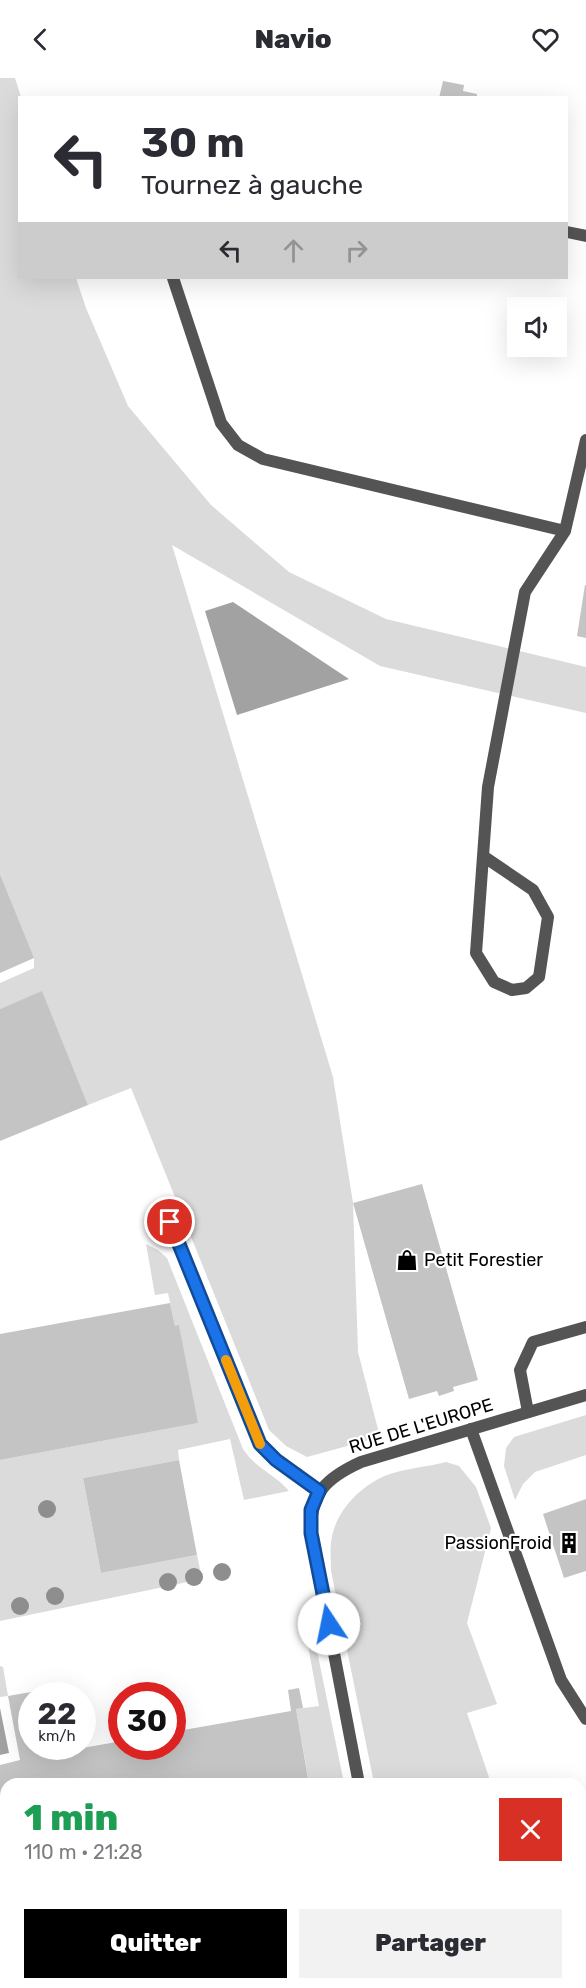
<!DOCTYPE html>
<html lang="fr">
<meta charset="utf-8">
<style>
body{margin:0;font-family:Rubik,sans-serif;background:#f2f2f3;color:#2b2b33;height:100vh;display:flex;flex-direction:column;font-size:22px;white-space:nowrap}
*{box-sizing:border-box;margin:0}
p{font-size:20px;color:#7c7c81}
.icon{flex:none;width:33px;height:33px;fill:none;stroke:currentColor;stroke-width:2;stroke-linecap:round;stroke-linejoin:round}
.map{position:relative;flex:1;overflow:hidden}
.side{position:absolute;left:0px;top:1700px;width:586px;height:212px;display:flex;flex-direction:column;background:#fff;border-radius:18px 18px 0 0;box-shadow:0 6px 24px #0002}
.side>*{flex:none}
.hud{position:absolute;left:18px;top:18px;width:550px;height:183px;border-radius:0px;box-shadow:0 6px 24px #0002;background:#fff;color:#2b2b33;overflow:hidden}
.controls{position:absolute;left:507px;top:219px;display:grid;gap:12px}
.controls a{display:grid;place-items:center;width:60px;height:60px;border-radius:0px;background:#fff;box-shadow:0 6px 24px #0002;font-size:30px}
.speed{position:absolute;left:18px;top:1604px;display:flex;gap:12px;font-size:30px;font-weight:700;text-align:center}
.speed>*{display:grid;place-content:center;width:78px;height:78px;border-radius:50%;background:#fff;box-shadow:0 6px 24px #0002;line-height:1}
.speed small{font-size:15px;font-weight:400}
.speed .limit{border:9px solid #d22;background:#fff;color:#111}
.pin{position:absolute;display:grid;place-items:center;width:51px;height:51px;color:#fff;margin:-26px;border:3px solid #fff;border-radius:50%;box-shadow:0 2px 6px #0007}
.me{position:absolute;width:66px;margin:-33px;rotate:349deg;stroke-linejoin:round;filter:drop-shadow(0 0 4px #0008)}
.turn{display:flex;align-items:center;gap:21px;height:126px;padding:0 24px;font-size:27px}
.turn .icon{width:78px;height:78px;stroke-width:2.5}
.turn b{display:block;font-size:42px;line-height:51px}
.lanes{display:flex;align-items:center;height:57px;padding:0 24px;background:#0003;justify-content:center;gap:30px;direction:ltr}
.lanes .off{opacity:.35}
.round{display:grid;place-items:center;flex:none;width:63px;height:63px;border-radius:0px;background:#f2f2f3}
.head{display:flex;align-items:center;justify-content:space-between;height:102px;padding:0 24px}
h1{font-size:36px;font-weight:800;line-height:45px;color:#1e9e55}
.action{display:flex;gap:12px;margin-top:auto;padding:12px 24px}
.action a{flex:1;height:69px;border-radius:0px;background:#000;color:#fff;font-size:24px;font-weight:800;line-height:69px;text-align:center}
.action a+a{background:#f2f2f3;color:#2b2b33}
header{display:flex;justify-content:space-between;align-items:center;height:78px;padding:0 24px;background:#fff;font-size:27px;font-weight:800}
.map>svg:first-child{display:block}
.green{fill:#dbdbdb}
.water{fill:#a2a2a2}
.building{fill:#c4c4c4}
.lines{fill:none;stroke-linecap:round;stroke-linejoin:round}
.lane{stroke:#545454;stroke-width:12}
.street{stroke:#545454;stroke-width:12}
.tree{fill:#8e8e8e}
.route-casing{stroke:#114b97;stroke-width:15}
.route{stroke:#1a73e8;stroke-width:10}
.slow{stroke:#f59e0b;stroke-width:10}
.labels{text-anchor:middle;stroke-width:4.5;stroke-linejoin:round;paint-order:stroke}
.poi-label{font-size:18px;fill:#000;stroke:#fff;text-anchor:start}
.street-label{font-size:18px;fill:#000;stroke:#fff}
</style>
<header><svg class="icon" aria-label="back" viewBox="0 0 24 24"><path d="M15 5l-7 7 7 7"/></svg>Navio<svg class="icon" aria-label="heart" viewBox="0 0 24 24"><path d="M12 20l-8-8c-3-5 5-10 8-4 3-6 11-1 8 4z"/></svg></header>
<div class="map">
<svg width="586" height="1910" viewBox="0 0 586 1910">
<rect width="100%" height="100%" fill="#fff"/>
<path class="green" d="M0,0H15L21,19L20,200H76L86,230L128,328L211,427L289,494L386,541L586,589V635L380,588L172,467L333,999L353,1125L358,1274L380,1359L307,1379L286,1368L269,1352L131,1010L88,1027L42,914L0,931V905L34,890V881L0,796Z
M146,1166L158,1172L167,1180L243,1371C257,1392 274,1395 289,1413L244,1422L230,1361L178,1372L179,1382L83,1400L101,1495L197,1477L202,1501L0,1543V1382L197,1345L179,1248H175L168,1215L155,1217Z
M586,1337V1377L535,1394L523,1406L515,1422L504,1388L506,1370L514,1359Z
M446,1384L459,1388L476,1409L491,1450L467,1545L497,1626L467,1635L491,1705H374L331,1493C331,1484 330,1474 331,1465C334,1434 360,1408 387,1397C406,1390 427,1389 446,1384Z
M314,1558L344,1705H309L296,1631L319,1628L307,1562Z
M0,1588L3,1589L8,1618L0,1619Z
M6,1860V1905H45L46,1910H0V1872L5,1871L4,1861Z
M581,1870L586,1884V1910H416L415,1905H580Z"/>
<path class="water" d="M233,524L349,601L237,637L205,533Z
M0,1630L9,1675L0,1677Z"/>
<path class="building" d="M443,3L464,7L463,13L477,16V20H439Z
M585,507H586V560L577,558Z
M0,796L34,880L0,895Z
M42,913L88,1027L0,1063V931Z
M422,1106L478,1302L453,1309L454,1313L439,1318L437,1313L409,1321L353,1125Z
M170,1225L175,1248L179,1247L198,1345L0,1382V1256Z
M179,1382L197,1477L101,1495L83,1400Z
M586,1421V1493L564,1500L543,1436Z
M299,1610L303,1630L296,1631L309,1706H6V1788L0,1786V1763L4,1757L0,1737V1687L20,1682L8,1618L31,1614L32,1668H41L43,1677L122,1663V1668H172V1654L291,1633L288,1612Z
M189,1905H291V1906L270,1910H189Z"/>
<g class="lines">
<path class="lane" d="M567,154L586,158
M173,200L221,345L238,367L263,381L565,453
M483,778L533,812L548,839L539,899L526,910L512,912L494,904L476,875L488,709L525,514L565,453L586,362
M151,1145H170L260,1366L276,1382L319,1413
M528,1334L520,1292L533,1264L586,1249
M471,1351L561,1602L586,1641
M372,1910L398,1906"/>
<path class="street" d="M359,1706L311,1455C310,1415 326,1400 361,1384L586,1317
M398,1905L399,1910"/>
</g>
<g class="tree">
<circle cx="47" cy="1431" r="9"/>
<circle cx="222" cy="1494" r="9"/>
<circle cx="194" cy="1499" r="9"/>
<circle cx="168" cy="1504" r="9"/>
<circle cx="55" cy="1518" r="9"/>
<circle cx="20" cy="1528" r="9"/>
</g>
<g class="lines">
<defs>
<path id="route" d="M170,1144L260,1366L276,1382L319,1413L311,1432V1455L329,1546"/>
</defs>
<use href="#route" class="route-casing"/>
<use href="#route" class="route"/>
<path class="slow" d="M226,1282L260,1366"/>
</g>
<defs>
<symbol id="shop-bare" viewBox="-9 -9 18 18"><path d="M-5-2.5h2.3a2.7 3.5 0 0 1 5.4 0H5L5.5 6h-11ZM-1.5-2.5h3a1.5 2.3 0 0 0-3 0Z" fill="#000" stroke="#fff" stroke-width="2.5" paint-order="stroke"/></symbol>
<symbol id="building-bare" viewBox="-9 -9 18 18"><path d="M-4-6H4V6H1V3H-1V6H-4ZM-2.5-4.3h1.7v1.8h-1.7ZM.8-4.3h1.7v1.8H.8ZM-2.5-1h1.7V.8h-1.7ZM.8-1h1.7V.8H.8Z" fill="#000" stroke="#fff" stroke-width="2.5" paint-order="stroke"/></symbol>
</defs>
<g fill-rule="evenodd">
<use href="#shop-bare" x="392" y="1167" width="30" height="30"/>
<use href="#building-bare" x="554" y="1450" width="30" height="30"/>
</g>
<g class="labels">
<g class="poi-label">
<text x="424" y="1188">Petit Forestier</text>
<text x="552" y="1471" text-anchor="end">PassionFroid</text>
</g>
<g class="street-label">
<text transform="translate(421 1348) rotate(-17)" y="6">RUE DE L'EUROPE</text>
</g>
</g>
</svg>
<div class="controls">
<a><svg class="icon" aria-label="sound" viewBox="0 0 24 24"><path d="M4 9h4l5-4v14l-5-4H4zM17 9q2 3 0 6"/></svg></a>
</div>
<div class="speed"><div>22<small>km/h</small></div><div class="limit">30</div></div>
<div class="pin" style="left:170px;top:1144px;background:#d93025"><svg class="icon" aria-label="arrive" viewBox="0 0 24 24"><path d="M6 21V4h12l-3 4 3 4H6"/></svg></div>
<svg class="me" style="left:329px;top:1546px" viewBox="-20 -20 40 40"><circle r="19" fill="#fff"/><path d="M0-13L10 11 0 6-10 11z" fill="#1a73e8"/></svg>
<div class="hud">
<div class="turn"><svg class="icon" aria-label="left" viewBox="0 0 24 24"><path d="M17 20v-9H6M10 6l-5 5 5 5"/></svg><div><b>30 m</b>Tournez à gauche</div></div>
<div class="lanes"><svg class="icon" aria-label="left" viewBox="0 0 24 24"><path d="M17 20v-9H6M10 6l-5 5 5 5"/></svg><svg class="icon off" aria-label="ahead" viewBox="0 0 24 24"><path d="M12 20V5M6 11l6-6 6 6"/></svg><svg class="icon off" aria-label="right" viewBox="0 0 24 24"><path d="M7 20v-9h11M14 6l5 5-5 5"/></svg></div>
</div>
<section class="side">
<div class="head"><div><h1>1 min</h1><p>110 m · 21:28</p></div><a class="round" style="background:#d93025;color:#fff"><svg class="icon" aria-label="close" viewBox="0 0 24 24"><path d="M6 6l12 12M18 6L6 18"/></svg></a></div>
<div class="action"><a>Quitter</a><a>Partager</a></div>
</section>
</div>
